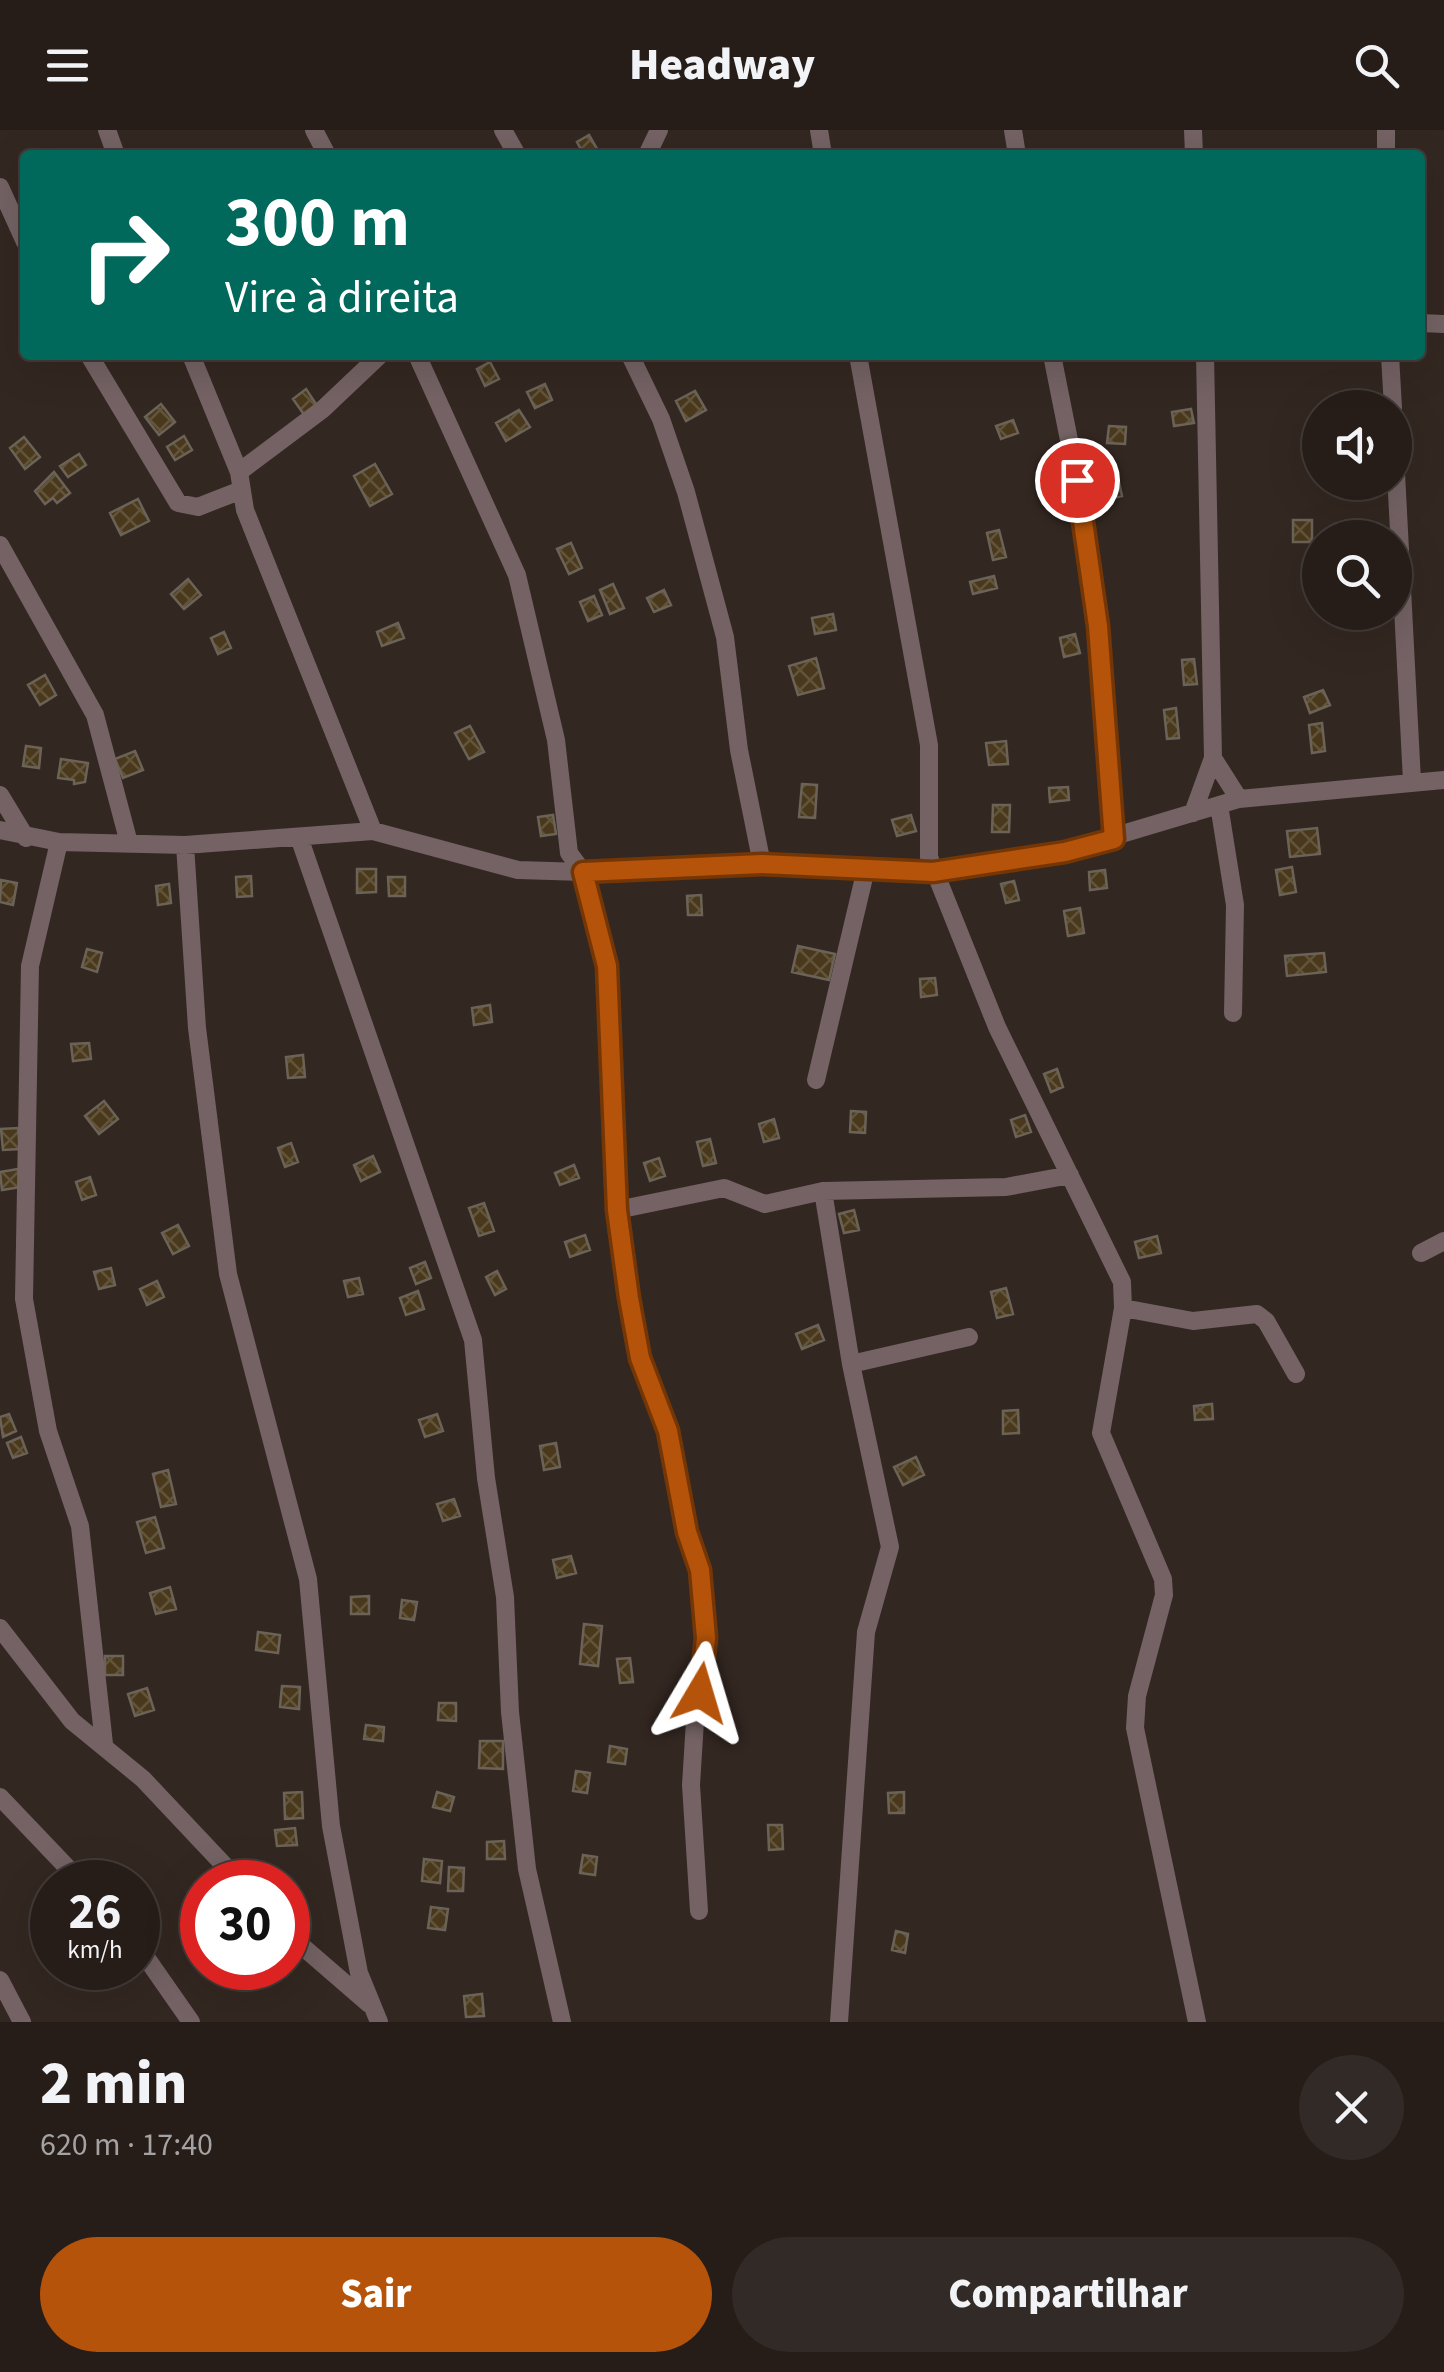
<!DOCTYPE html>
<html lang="pt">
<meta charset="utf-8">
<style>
body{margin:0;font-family:"Source Sans 3",sans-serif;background:#322a26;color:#f1f3f6;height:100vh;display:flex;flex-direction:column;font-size:38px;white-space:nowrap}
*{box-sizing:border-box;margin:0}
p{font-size:32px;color:#a4a2a2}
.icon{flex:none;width:55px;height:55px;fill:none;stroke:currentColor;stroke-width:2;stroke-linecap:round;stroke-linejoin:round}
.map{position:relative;height:1892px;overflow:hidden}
.drawer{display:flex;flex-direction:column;background:#261d19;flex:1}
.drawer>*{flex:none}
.top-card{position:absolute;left:20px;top:20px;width:1405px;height:210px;border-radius:10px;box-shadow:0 10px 40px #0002,0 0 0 2px #423b38;background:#00695c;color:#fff;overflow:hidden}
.fabs{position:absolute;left:1302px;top:260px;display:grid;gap:20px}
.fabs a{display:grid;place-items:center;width:110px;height:110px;border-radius:50%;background:#261d19;box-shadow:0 10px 40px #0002,0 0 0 2px #423b38;font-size:50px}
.speed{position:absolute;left:30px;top:1730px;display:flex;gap:20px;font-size:50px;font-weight:700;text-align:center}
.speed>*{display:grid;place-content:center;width:130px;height:130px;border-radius:50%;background:#261d19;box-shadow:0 10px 40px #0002,0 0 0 2px #423b38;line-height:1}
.speed small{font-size:25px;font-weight:400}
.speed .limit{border:15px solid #d22;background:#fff;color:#111}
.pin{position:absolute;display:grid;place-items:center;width:85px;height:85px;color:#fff;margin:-42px;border:5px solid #fff;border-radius:50%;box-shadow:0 2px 10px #0007}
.me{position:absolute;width:110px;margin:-55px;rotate:7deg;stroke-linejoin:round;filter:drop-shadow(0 0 8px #0008)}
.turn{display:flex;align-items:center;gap:35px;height:210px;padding:0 40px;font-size:45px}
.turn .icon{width:130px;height:130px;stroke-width:2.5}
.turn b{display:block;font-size:70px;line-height:85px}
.round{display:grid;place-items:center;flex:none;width:105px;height:105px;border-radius:52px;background:#322a26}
.headline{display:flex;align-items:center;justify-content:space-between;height:170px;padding:0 40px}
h1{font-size:60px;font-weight:800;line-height:75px}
.action{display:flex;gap:20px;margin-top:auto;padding:20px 40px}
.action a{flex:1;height:115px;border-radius:60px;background:#b45309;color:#fff;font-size:40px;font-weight:800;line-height:115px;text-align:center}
.action a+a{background:#322a26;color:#f1f3f6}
header{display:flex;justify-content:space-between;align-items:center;height:130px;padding:0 40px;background:#261d19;font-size:45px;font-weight:800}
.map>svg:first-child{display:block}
.building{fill:url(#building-cross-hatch);stroke:#6b6357;stroke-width:2.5}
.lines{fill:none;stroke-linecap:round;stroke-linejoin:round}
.street{stroke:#746264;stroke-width:18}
.route-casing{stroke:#753606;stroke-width:25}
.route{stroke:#b45309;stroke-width:18}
</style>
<header><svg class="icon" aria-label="menu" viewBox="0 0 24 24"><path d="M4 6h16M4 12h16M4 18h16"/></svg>Headway<svg class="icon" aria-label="search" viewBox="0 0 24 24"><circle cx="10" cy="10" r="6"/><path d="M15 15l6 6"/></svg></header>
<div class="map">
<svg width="1444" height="1892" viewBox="0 0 1444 1892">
<defs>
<pattern id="building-cross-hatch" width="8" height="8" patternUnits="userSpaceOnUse" patternTransform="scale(2.5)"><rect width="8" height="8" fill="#49381b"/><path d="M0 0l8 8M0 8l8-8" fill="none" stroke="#62543b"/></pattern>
</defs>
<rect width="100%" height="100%" fill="#332721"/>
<path class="building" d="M589,5L600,24L599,25H584L577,12Z
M490,232L499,249L485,256L477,239Z
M545,254L552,270L535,278L527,262Z
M306,259L318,277L305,286L293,269Z
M695,261L706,280L686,291L676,271Z
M161,274L175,292L159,305L145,287Z
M1191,279L1194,293L1174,296L1172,282Z
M519,280L530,297L506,311L496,293Z
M1013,290L1018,303L1001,309L996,296Z
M1109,296L1126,297L1125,314L1107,313Z
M184,306L192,320L175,330L167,317Z
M24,307L40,327L25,339L10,318Z
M79,324L86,335L68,347L60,336Z
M375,334L392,364L370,376L354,346Z
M54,342L70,363L57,373L53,368L45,374L35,361Z
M1119,352L1122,366L1104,370L1101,357Z
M138,369L149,391L121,405L110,383Z
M1293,390H1312V412H1293Z
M999,400L1006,427L993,430L987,403Z
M571,413L582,438L569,444L557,419Z
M994,446L997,458L973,464L970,452Z
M188,449L201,465L184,479L171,464Z
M613,454L624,478L610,484L600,460Z
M664,460L671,475L654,482L647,468Z
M594,466L602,485L588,491L580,472Z
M833,484L836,500L815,504L812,488Z
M398,493L404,508L382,516L377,502Z
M224,502L231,518L218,524L211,508Z
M1075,504L1080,523L1064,527L1060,508Z
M816,528L824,558L798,565L789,536Z
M1194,529L1197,554L1184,555L1182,530Z
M45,545L56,565L40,575L28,555Z
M1323,560L1330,575L1310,583L1304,567Z
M1176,578L1179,608L1167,609L1164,580Z
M1322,593L1325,621L1312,623L1309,595Z
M470,596L484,622L469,629L455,603Z
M1006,611L1008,634L989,635L986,613Z
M26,616L41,618L39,638L23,636Z
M135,621L143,640L123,648L115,629Z
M61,629L88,633L85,652L74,654V650L58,648Z
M802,654L817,655L815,688L799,687Z
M1068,657L1069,670L1050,672L1049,658Z
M993,675H1010L1009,702H992Z
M553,685L556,704L541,706L538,687Z
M911,685L916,701L897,706L892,690Z
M1317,698L1320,724L1290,727L1287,701Z
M1292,737L1296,762L1280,765L1276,740Z
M357,739H376V762L357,763Z
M1105,740L1107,758L1090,760L1089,742Z
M251,746L252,766L237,767L236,747Z
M388,747H405V766H389Z
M1,750L17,753L13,775L0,772Z
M1014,751L1019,770L1006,773L1001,754Z
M169,754L171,773L158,775L156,756Z
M701,765L702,785H688L687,766Z
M1080,778L1084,803L1068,806L1064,781Z
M798,816L835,824L829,850L792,842Z
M87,819L102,823L97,842L82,837Z
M1324,823L1326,842L1287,846L1285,826Z
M935,848L937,865L921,867L920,849Z
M490,875L492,892L474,895L472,878Z
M89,913L91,929L73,931L71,914Z
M303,925L305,947L288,948L286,927Z
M1057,939L1063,957L1051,962L1044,944Z
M104,971L118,989L99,1004L85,986Z
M851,981L866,982L865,1003L850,1002Z
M1025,985L1031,1002L1016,1007L1011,990Z
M774,989L779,1008L764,1012L759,994Z
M18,998L20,1019L3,1020L1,999Z
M710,1009L716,1033L703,1036L697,1012Z
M291,1013L298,1032L285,1037L278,1018Z
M373,1026L380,1042L361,1051L354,1035Z
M659,1028L665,1046L650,1051L644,1033Z
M574,1035L579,1048L560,1055L555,1043Z
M18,1039L21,1057L2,1060L0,1042Z
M90,1047L96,1065L82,1070L76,1052Z
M484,1073L494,1101L479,1106L469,1078Z
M854,1080L859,1100L844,1103L839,1084Z
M178,1095L189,1116L173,1124L162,1103Z
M585,1105L590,1120L570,1127L565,1112Z
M1157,1106L1161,1123L1139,1128L1135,1112Z
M425,1132L431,1148L416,1154L410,1138Z
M111,1138L115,1155L99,1159L94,1142Z
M497,1141L506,1159L495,1165L486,1147Z
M359,1148L363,1164L348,1167L344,1151Z
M157,1151L164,1167L147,1175L140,1159Z
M1006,1158L1013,1184L997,1188L991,1162Z
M418,1161L424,1179L406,1185L400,1168Z
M818,1195L824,1210L802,1219L796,1204Z
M1212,1274L1213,1289L1195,1290L1194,1276Z
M1018,1280L1019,1303L1003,1304V1281Z
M9,1284L16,1301L3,1307L0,1287Z
M437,1284L443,1301L425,1307L419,1290Z
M21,1307L27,1323L13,1328L7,1313Z
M556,1313L560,1337L544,1340L540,1316Z
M916,1327L924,1345L903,1355L894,1337Z
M168,1340L176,1374L161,1377L153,1344Z
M454,1369L460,1386L443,1391L437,1374Z
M155,1387L164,1418L146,1423L137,1392Z
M571,1426L576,1443L557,1448L553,1430Z
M170,1457L176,1479L156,1484L150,1463Z
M369,1466V1484H351V1467Z
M402,1470L417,1472L414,1490L400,1488Z
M584,1494L602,1496L598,1536L580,1534Z
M258,1502L280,1505L278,1523L256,1520Z
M105,1526H123V1545H105Z
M630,1528L633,1552L620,1553L617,1529Z
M282,1556L300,1557L299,1579L280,1577Z
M147,1558L154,1580L135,1586L128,1564Z
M439,1573H456V1591L438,1590Z
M366,1595L384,1597L383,1611L364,1609Z
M480,1611H503V1639L479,1638Z
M610,1616L627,1619L625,1634L608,1632Z
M576,1641L590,1643L587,1663L573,1661Z
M302,1662L303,1688L285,1689L284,1663Z
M437,1662L454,1667L450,1681L433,1677Z
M904,1662V1683H889L888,1663Z
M768,1695H782L783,1719L769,1720Z
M295,1698L297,1715L277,1716L275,1700Z
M504,1711L505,1729H487V1712Z
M583,1725L597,1727L595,1745L580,1743Z
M424,1729L442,1731L440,1753L422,1751Z
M449,1737L464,1738L463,1761H448Z
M431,1777L448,1779L445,1800L428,1798Z
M896,1801L908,1804L905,1823L892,1820Z
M482,1864L484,1886L466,1887L464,1866Z"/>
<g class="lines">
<path class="street" d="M107,0L116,25
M314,0L327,25
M503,0L517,25
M819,0L823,25
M1013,0L1017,25
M1193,0L1194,25
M1386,0V25
M647,25L659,0
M0,57L25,112
M1420,193L1444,194
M89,225L178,373L198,377L239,361
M191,225L239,342L245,380L373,701
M417,225L517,445L556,610L569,723L583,742L607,836L617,1080L629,1168L640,1228L668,1301L682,1380L700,1440L705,1484V1536L695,1591L691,1655L699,1781
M630,225L661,289L686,362L725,507L739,620L762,734
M858,225L929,615V727L997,897L1122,1152L1123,1178L1101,1303L1163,1449L1164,1465L1137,1566L1135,1598L1197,1892
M1052,225L1077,350L1098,496L1114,709
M1390,225L1393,278
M1395,324L1412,651
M239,342L323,279L380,225
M0,415L95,585L129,713
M0,665L26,708
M1239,669L1444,650
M1219,675L1235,775L1233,883
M1193,683L1213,628
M0,700L59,712L185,715L373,701L518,740L583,742L762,734L933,742L1065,721L1239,669L1213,628L1205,225
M299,707L473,1210L486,1348L505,1467L510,1582L527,1739L562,1892
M59,712L30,836L24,1169L48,1301L80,1396L104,1614
M185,715L197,898L228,1144L308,1449L331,1696L359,1843L379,1892
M816,950L866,739
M823,1061L851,1234L890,1417L866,1502L839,1892
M617,1080L724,1058L765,1074L823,1061L1006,1057L1070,1045
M1421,1123L1444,1111
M1123,1178L1193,1191L1257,1184L1266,1191L1296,1244
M851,1234L969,1207
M0,1498L72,1591L143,1649L240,1752
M0,1667L81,1752
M288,1804L369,1874
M138,1816L191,1892
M0,1850L22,1892"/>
</g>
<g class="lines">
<defs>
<path id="route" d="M700,1563L706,1508L700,1440L687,1402L668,1301L640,1228L629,1168L617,1080L607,836L583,742L762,734L933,742L1065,722L1114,709L1098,496L1077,350"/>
</defs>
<use href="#route" class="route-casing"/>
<use href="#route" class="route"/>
</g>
</svg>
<div class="fabs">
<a><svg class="icon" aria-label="sound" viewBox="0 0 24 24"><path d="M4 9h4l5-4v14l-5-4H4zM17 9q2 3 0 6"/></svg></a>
<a><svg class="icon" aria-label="search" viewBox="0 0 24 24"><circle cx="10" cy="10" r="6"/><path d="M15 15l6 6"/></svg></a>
</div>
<div class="speed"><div>26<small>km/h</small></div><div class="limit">30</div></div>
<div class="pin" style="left:1077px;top:350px;background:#d93025"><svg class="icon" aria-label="arrive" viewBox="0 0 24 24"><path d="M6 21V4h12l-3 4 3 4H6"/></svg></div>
<svg class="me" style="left:700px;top:1563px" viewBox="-20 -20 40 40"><path d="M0-17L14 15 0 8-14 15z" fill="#b45309" stroke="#fff" stroke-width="4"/></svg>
<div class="top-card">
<div class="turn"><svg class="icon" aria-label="right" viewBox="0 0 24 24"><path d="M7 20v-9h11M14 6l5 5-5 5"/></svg><div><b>300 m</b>Vire à direita</div></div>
</div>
</div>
<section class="drawer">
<div class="headline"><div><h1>2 min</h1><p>620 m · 17:40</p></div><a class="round"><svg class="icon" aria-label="close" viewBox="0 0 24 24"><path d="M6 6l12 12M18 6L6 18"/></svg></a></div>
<div class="action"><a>Sair</a><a>Compartilhar</a></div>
</section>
